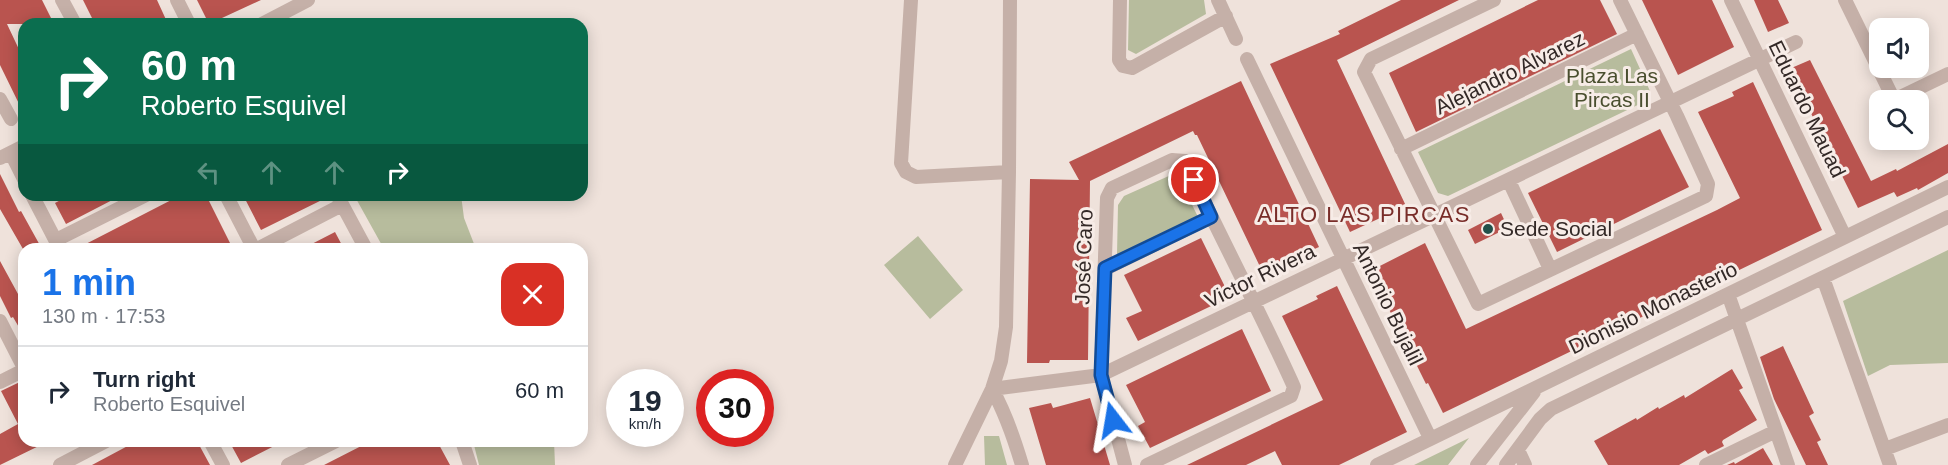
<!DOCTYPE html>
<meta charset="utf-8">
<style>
body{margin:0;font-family:Helvetica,sans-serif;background:#f2f2f3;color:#1f2937;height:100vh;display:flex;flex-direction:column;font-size:22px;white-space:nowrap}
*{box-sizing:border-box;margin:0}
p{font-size:20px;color:#747a83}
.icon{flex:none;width:33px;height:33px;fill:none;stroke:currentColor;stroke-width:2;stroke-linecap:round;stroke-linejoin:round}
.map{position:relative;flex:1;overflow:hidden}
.drawer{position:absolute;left:18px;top:243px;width:570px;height:204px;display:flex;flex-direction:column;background:#fff;border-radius:18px;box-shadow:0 3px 15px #0003}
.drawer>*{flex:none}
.guide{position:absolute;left:18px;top:18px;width:570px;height:183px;border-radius:18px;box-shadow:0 3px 15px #0003;background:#0b6e4f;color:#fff;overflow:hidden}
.tools{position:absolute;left:1869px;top:18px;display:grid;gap:12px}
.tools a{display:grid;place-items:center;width:60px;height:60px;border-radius:12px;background:#fff;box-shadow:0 3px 15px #0003;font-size:30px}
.speed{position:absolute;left:606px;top:369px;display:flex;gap:12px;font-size:30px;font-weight:700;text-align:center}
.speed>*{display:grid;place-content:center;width:78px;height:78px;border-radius:50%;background:#fff;box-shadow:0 3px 15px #0003;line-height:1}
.speed small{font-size:15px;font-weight:400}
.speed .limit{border:9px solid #d22;background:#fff;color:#111}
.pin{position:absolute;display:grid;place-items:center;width:51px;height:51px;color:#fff;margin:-26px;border:3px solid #fff;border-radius:50%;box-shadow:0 2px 6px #0007}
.me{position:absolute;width:66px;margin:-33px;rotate:346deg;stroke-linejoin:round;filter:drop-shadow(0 0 4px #0008)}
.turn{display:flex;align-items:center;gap:21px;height:126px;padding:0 24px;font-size:27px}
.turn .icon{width:78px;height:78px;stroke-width:2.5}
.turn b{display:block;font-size:42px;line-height:51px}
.lanes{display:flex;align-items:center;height:57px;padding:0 24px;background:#0003;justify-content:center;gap:30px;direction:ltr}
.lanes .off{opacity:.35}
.round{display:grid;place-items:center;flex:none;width:63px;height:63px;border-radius:18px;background:#f2f2f3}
.head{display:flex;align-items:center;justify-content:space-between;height:102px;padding:0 24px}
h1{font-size:36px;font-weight:700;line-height:45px;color:#1a73e8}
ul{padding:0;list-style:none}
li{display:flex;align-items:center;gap:18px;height:90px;padding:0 24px;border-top:2px solid #e0e1e3}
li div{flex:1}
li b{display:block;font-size:22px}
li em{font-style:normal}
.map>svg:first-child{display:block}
.green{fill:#b7bc9d}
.building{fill:#b9544f}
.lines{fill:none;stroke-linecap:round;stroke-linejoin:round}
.street{stroke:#c5b0a8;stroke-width:14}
.route-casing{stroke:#114b97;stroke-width:15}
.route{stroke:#1a73e8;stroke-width:10}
.poi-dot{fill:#22504a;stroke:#f7ece7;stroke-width:2}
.labels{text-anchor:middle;stroke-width:6;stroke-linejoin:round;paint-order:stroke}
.street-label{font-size:21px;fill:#332927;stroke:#f7ece7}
.park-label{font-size:21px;fill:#494e2e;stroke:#f7ece7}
.poi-label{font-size:21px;fill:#332927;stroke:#f7ece7;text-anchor:start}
.neighbourhood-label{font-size:22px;letter-spacing:1.5px;fill:#792d29;stroke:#f7ece7}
</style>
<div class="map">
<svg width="1948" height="465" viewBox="0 0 1948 465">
<rect width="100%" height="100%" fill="#efe2db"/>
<path class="green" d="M1129,0H1204L1206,14L1136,54L1128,50Z
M347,20H401L406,24H328Z
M1631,49L1650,91L1646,101L1448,196L1438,193L1418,152Z
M1171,175L1178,176L1198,217L1117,255L1118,205L1124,196Z
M354,195H461L464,218L476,249H384Z
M918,236L963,290L930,319L884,265Z
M1948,250V363L1890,365L1868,376L1843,301Z
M984,436H999L1007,465H985Z
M1469,438L1448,465H1414Z
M473,441H554L555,465H479Z"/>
<path class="building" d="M0,0H42L54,24H7L24,60V114L0,65Z
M83,0H157L168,24H95Z
M197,0H261L209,24Z
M1401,0H1459L1337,60L1406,206L1350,232L1270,64L1340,34L1338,31Z
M1538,0H1600L1617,34L1416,132L1389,73Z
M1642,0H1712L1734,47L1678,75Z
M1754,0H1778L1789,23L1768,32Z
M1810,60L1871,181L1896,169L1897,171L1948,144V173L1918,190L1917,188L1897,197L1894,192L1858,208L1789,69Z
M1241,81L1319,247L1283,263L1284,265L1264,275L1197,135H1195L1193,131L1090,181L1088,360H1050L1049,363H1027L1030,179L1079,180L1069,162Z
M1753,82L1822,230L1443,413L1428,383L1426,384L1370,271L1425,243L1466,329L1717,210L1740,198L1698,112L1734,96L1732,92Z
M1660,129L1689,187L1557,252L1528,193Z
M0,174L19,212L21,211L42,249H23L0,209Z
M70,195H122L66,224L55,203Z
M181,195H206L231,245L223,249H76Z
M243,195H328V197L261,230Z
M1501,213L1508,228L1475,244L1468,230Z
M335,232L344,249H302Z
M1201,238L1230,297L1138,341L1126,318L1142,311L1124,275Z
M0,261L24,305V336L13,317L11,318L0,296Z
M1337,286L1407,432L1339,465H1282L1275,451L1246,465H1187L1323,400L1282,316L1318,299L1316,296Z
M1242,329L1271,391L1150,448L1138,426L1145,422L1126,385Z
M1783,346L1814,413L1809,416L1821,440L1817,442L1828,465H1806L1774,399L1760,357Z
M1732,369L1743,388L1739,390L1757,420L1723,440L1722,442L1724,446L1708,454L1705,450L1679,465H1608L1594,441L1636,418L1637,420L1658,407L1659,409L1684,395L1685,398Z
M24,380V441H49L0,465V434L18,424L1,391Z
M1090,398L1110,465H1046L1029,408L1051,403L1053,408Z
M137,441H197L210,465H92Z
M229,441H284L241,463Z
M371,441H437L450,465H324Z
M1763,448L1773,465H1727L1734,462L1735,464Z"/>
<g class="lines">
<path class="street" d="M62,0L75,24
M177,0L189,24
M911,0L901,163L906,172L916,177L1009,172
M1120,0L1119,60L1123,66L1132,68L1226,16
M1218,0L1236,39
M1494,0L1371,59L1364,72L1478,304L1706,196L1708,184L1677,116L1620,0
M1731,0L1845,237
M1845,0L1894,100L1948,74
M262,24L308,0
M1247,59L1430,438
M0,99L11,119
M1401,149L1637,34
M11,153L24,179
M0,158L24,146
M1509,181L1550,269
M32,195L60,249
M226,195L254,249
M337,195L366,249
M56,240L146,195
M257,249L342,205
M1105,269L1211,217
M1823,278L1890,465
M1728,294L1788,465
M0,321L24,368
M0,382L24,370
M210,441L223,465
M462,441L470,465
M1885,449L1948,425
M1518,450L1525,465
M60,465L106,441
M288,465L336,441
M955,465L992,389L1001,361L1006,327L1009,172L1010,0
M1022,465C1014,438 1006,414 992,389L1101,375L1796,42
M1125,465L1101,375L1107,198L1112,188L1172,160L1185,161C1220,237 1260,311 1294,387L1291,396L1147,465
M1377,465L1948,187
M1477,465L1534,392
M1506,465L1540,419L1551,409L1948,217
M1706,465L1776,431"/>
</g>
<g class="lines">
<defs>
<path id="route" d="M1113,420L1101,375L1105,268L1211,217L1194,180"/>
</defs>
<use href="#route" class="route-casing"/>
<use href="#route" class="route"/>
</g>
<circle class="poi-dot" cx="1488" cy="229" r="6"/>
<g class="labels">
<g class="street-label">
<text transform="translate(1510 73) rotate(-26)" y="7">Alejandro Alvarez</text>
<text transform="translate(1807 109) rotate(64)" y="7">Eduardo Mauad</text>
<text transform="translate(1084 257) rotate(-88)" y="7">José Caro</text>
<text transform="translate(1260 276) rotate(-26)" y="7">Victor Rivera</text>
<text transform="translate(1388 304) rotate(64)" y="7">Antonio Bujalil</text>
<text transform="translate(1653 308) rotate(-26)" y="7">Dionisio Monasterio</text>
</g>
<g class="park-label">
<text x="1612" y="83">Plaza Las<tspan x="1612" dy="24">Pircas II</tspan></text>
</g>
<g class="poi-label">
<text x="1500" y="236">Sede Social</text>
</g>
<g class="neighbourhood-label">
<text x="1364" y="222">ALTO LAS PIRCAS</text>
</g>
</g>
</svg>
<div class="tools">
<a><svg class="icon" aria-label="sound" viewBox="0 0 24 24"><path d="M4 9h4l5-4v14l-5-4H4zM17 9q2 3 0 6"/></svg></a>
<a><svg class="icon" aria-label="search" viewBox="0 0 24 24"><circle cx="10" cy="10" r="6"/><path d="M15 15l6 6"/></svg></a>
</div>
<div class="speed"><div>19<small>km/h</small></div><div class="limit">30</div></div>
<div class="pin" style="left:1194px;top:180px;background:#d93025"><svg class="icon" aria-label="arrive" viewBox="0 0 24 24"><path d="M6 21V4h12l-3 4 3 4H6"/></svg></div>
<svg class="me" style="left:1113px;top:420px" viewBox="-20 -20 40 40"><path d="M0-17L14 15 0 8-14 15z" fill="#1a73e8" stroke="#fff" stroke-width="4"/></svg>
<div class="guide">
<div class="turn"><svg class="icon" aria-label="right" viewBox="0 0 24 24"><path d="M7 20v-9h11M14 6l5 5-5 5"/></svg><div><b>60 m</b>Roberto Esquivel</div></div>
<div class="lanes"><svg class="icon off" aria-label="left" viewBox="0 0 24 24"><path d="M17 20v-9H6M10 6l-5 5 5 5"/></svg><svg class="icon off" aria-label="ahead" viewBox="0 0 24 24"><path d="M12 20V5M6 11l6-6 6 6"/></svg><svg class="icon off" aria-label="ahead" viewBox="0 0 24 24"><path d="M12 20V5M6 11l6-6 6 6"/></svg><svg class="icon" aria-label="right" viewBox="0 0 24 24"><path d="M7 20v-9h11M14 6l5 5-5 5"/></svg></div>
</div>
<section class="drawer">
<div class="head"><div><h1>1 min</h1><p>130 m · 17:53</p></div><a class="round" style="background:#d93025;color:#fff"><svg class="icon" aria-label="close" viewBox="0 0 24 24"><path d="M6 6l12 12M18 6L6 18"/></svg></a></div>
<ul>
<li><svg class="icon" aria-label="right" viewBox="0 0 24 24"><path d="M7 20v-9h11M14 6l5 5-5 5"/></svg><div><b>Turn right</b><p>Roberto Esquivel</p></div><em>60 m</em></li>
</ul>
</section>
</div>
